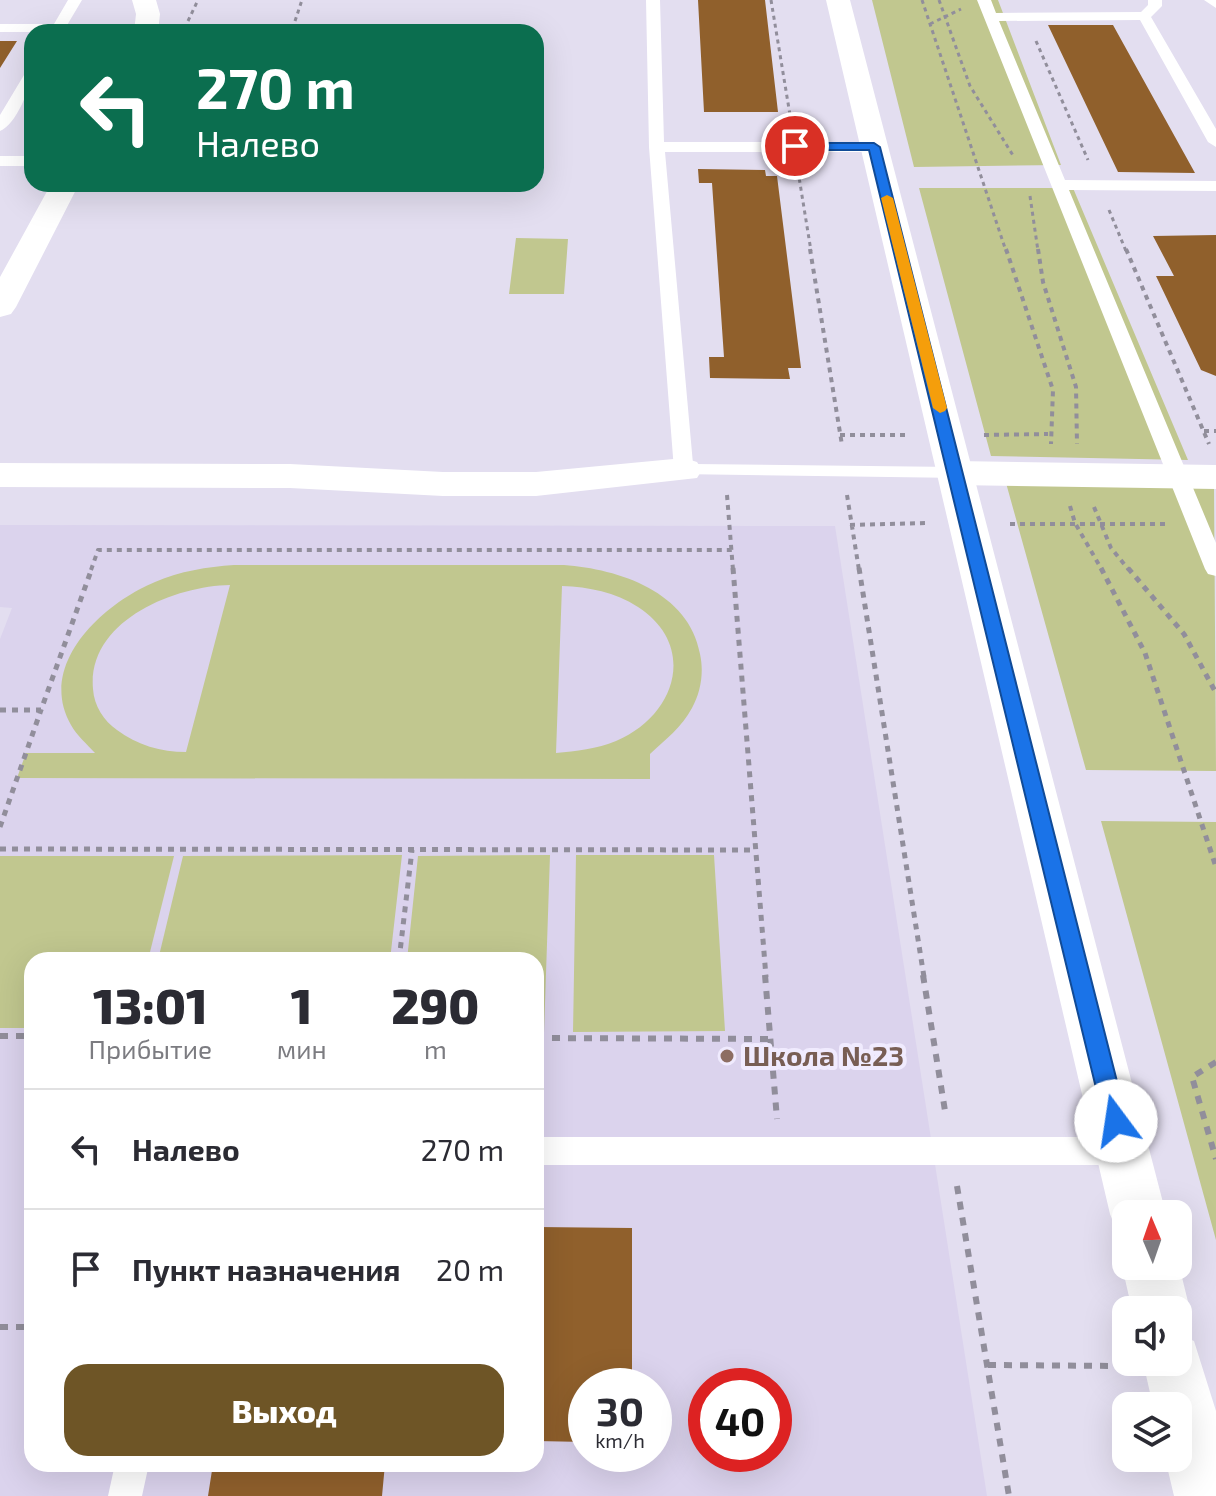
<!DOCTYPE html>
<html lang="ru">
<meta charset="utf-8">
<style>
body{margin:0;font-family:"Exo 2",sans-serif;background:#f7f7f7;color:#2b2b33;height:100vh;display:flex;flex-direction:column;font-size:30px;white-space:nowrap}
*{box-sizing:border-box;margin:0}
p{font-size:26px;color:#7c7c81}
.icon{flex:none;width:44px;height:44px;fill:none;stroke:currentColor;stroke-width:2;stroke-linecap:round;stroke-linejoin:round}
.map{position:relative;flex:1;overflow:hidden}
.drawer{position:absolute;left:24px;top:952px;width:520px;height:520px;display:flex;flex-direction:column;background:#fff;border-radius:24px;box-shadow:0 8px 32px #0002}
.drawer>*{flex:none}
.top-card{position:absolute;left:24px;top:24px;width:520px;height:168px;border-radius:24px;box-shadow:0 8px 32px #0002;background:#0b6e4f;color:#fff;overflow:hidden}
.needle{width:52px;rotate:358deg}
.fabs{position:absolute;left:1112px;top:1200px;display:grid;gap:16px}
.fabs a{display:grid;place-items:center;width:80px;height:80px;border-radius:16px;background:#fff;box-shadow:0 8px 32px #0002;font-size:40px}
.speed{position:absolute;left:568px;top:1368px;display:flex;gap:16px;font-size:40px;font-weight:700;text-align:center}
.speed>*{display:grid;place-content:center;width:104px;height:104px;border-radius:50%;background:#fff;box-shadow:0 8px 32px #0002;line-height:1}
.speed small{font-size:20px;font-weight:400}
.speed .limit{border:12px solid #d22;background:#fff;color:#111}
.pin{position:absolute;display:grid;place-items:center;width:68px;height:68px;color:#fff;margin:-34px;border:4px solid #fff;border-radius:50%;box-shadow:0 2px 8px #0007}
.me{position:absolute;width:88px;margin:-44px;rotate:346deg;stroke-linejoin:round;filter:drop-shadow(0 0 6px #0008)}
.turn{display:flex;align-items:center;gap:28px;height:168px;padding:0 40px;font-size:36px}
.turn .icon{width:104px;height:104px;stroke-width:2.5}
.turn b{display:block;font-size:56px;line-height:68px}
.eta{display:flex;justify-content:space-evenly;align-items:center;height:136px;text-align:center}
.eta b{font-size:48px;font-weight:800;line-height:56px}
.button{display:flex;gap:16px;margin-top:auto;padding:16px 40px}
.button a{flex:1;height:92px;border-radius:24px;background:#6e5526;color:#fff;font-size:32px;font-weight:800;line-height:92px;text-align:center}
ul{padding:0;list-style:none}
li{display:flex;align-items:center;gap:24px;height:120px;padding:0 40px;border-top:2px solid #e1e1e2}
li div{flex:1}
li b{display:block;font-size:30px}
li em{font-style:normal}
.map>svg:first-child{display:block}
.built{fill:#dbd3ed;fill-rule:evenodd}
.green{fill:#c1c78f;fill-rule:evenodd}
.building{fill:#90602c}
.lines{fill:none;stroke-linecap:round;stroke-linejoin:round}
.path-far3{stroke:#918e9b;stroke-width:3;stroke-dasharray:4 4;stroke-linecap:butt}
.path-far2{stroke:#918e9b;stroke-width:4;stroke-dasharray:5 5;stroke-linecap:butt}
.path-far1{stroke:#918e9b;stroke-width:5;stroke-dasharray:6 6;stroke-linecap:butt}
.path{stroke:#918e9b;stroke-width:6;stroke-dasharray:8 8;stroke-linecap:butt}
.lane{fill:#fff;fill-rule:evenodd}
.street{fill:#fff;fill-rule:evenodd}
.secondary{fill:#fff;fill-rule:evenodd}
.route{fill:#1a73e8;stroke:#114b97;stroke-width:2}
.slow{fill:#f59e0b}
.education-dot{fill:#8d6e63;stroke:#f0ebfe;stroke-width:3}
.labels{text-anchor:middle;stroke-width:8;stroke-linejoin:round;paint-order:stroke}
.education-label{font-size:28px;font-weight:bold;fill:#785e54;stroke:#f0ebfe;text-anchor:start}
</style>
<div class="map">
<svg width="1216" height="1496" viewBox="0 0 1216 1496">
<rect width="100%" height="100%" fill="#e3def0"/>
<path class="built" d="M0,525L835,526L987,1496H0V639L12,608L0,607ZM32,960H536V1464H32ZM586,1386H654V1454H586ZM706,1386H774V1454H706Z"/>
<path class="green" d="M872,0H998L1061,165L914,167Z
M919,188H1073L1188,460L991,456Z
M516,238L568,239L564,294H509Z
M1006,483L1214,486L1216,771L1086,770Z
M234,565H564C619,569 689,592 700,654C704,672 701,692 692,708C682,727 665,740 650,754V779L17,778L26,753H95C87,744 77,736 71,725C36,664 104,603 155,582C180,571 207,567 234,565ZM230,585L186,752C161,752 137,745 117,730C104,721 94,706 93,689C87,621 174,586 230,585ZM562,586C589,587 615,592 638,607C698,646 676,716 616,741C597,749 576,751 556,753Z
M1101,821L1216,822V1240Z
M402,855L390,960H158L183,856Z
M550,855L544,1033H536V960H407L418,856Z
M576,855H714L725,1031L573,1032Z
M0,856H174L148,960H32V1028H0Z"/>
<path class="building" d="M698,0H765L778,112H704Z
M1048,25H1113L1195,173L1118,172Z
M0,41H17L0,68Z
M698,169L765,170L766,176H777L801,368H788L790,379L710,378L709,357H724L712,183H699Z
M1216,235V376L1201,370L1156,276H1174L1153,236Z
M536,1227L632,1228V1386H586V1442L536,1441Z
M213,1464H385L382,1496H208Z"/>
<g class="lines">
<path class="path-far3" d="M771,0L791,121
M922,0L1006,251
M939,0L970,86L1014,157
M188,21L198,0
M295,21L302,0
M930,24L961,9
M1036,41L1088,160
M798,171L811,251
M1030,196L1038,251
M1109,210L1126,251"/>
<path class="path-far2" d="M810,249L842,445
M1006,249L1053,390L1051,444
M1038,249L1043,282L1076,387L1077,444
M1126,249L1209,444
M1204,431H1216
M840,435H907
M984,435L1048,434
M727,495L733,570
M847,495L859,570
M1070,506L1075,523L1102,570
M1094,507L1111,548L1129,570
M1010,524H1167
M850,525L928,523
M91,570L98,550H732"/>
<path class="path-far1" d="M733,568L766,977
M859,568L924,977
M1101,568L1145,653L1216,867
M1128,568L1184,634L1216,693
M0,710H41L92,568
M0,827L41,710
M0,849L755,850
M399,960L412,850"/>
<path class="path" d="M765,975L777,1119
M923,975L946,1117
M0,1036H32
M536,1038L771,1039
M1216,1062L1192,1077L1216,1159
M957,1186L1009,1496
M0,1327H32
M988,1365L1123,1366"/>
<path class="lane" d="M68,0H82L63,32H0V24H54Z
M646,0H660L664,142H874L882,147L874,152H665L693,464L955,467L965,473L962,478L677,474L674,470L649,147Z
M977,0H991L996,13L1141,12L1148,5V0H1162V6L1151,17L1216,129V147L1208,142L1140,20L999,21L1065,180L1216,181V191L1069,190L1216,543V576L1208,574L1205,569Z
M1204,0H1216V8Z
M32,69C32,86 16,125 0,131V115L27,70Z
M0,156H32V166H0Z
M536,1137H1123L1134,1141L1138,1151L1134,1161L1123,1165H536Z
M115,1464H149L142,1496H108Z"/>
<path class="street" d="M132,0H156L160,14L158,32H134L136,14Z
M51,184H79L16,307L11,314L0,317V277Z
M684,458L697,462L702,470L697,478L536,496H443L290,488L0,487V463L290,464L443,472H536Z
M955,461L1216,465V489L955,485L942,481L937,473L942,465Z"/>
<path class="secondary" d="M826,0H850L1166,1214H1126V1237L1118,1234L1110,1214Z
M1126,1257V1266H1178V1261L1190,1310L1182,1331L1178,1332V1310H1132L1122,1266Z
M1178,1334L1194,1341L1216,1411V1496H1174L1165,1458H1178V1406H1153L1143,1362H1178Z"/>
</g>
<path class="route" d="M874,143L880,147L1127,1121L1123,1129L1116,1132L1108,1129L1104,1121L869,150H795L789,146L795,143Z"/>
<path class="slow" d="M887,195L893,198L947,408L945,411L940,413L933,408L881,198Z"/>
<circle class="education-dot" cx="727" cy="1056" r="8"/>
<g class="labels">
<g class="education-label">
<text x="743" y="1066">Школа №23</text>
</g>
</g>
</svg>
<div class="fabs">
<a><svg class="needle" viewBox="-14 -14 28 28"><path d="M0-13l5 13h-10z" fill="#e53935"/><path d="M0 13l5-13h-10z" fill="#7c7c81"/></svg></a>
<a><svg class="icon" aria-label="sound" viewBox="0 0 24 24"><path d="M4 9h4l5-4v14l-5-4H4zM17 9q2 3 0 6"/></svg></a>
<a><svg class="icon" aria-label="layers" viewBox="0 0 24 24"><path d="M12 4l9 5-9 5-9-5zM3 14l9 5 9-5"/></svg></a>
</div>
<div class="speed"><div>30<small>km/h</small></div><div class="limit">40</div></div>
<div class="pin" style="left:795px;top:146px;background:#d93025"><svg class="icon" aria-label="arrive" viewBox="0 0 24 24"><path d="M6 21V4h12l-3 4 3 4H6"/></svg></div>
<svg class="me" style="left:1116px;top:1121px" viewBox="-20 -20 40 40"><circle r="19" fill="#fff"/><path d="M0-13L10 11 0 6-10 11z" fill="#1a73e8"/></svg>
<div class="top-card">
<div class="turn"><svg class="icon" aria-label="left" viewBox="0 0 24 24"><path d="M17 20v-9H6M10 6l-5 5 5 5"/></svg><div><b>270 m</b>Налево</div></div>
</div>
<section class="drawer">
<div class="eta">
<div><b>13:01</b><p>Прибытие</p></div>
<div><b>1</b><p>мин</p></div>
<div><b>290</b><p>m</p></div>
</div>
<ul>
<li><svg class="icon" aria-label="left" viewBox="0 0 24 24"><path d="M17 20v-9H6M10 6l-5 5 5 5"/></svg><div><b>Налево</b></div><em>270 m</em></li>
<li><svg class="icon" aria-label="arrive" viewBox="0 0 24 24"><path d="M6 21V4h12l-3 4 3 4H6"/></svg><div><b>Пункт назначения</b></div><em>20 m</em></li>
</ul>
<div class="button"><a>Выход</a></div>
</section>
</div>
